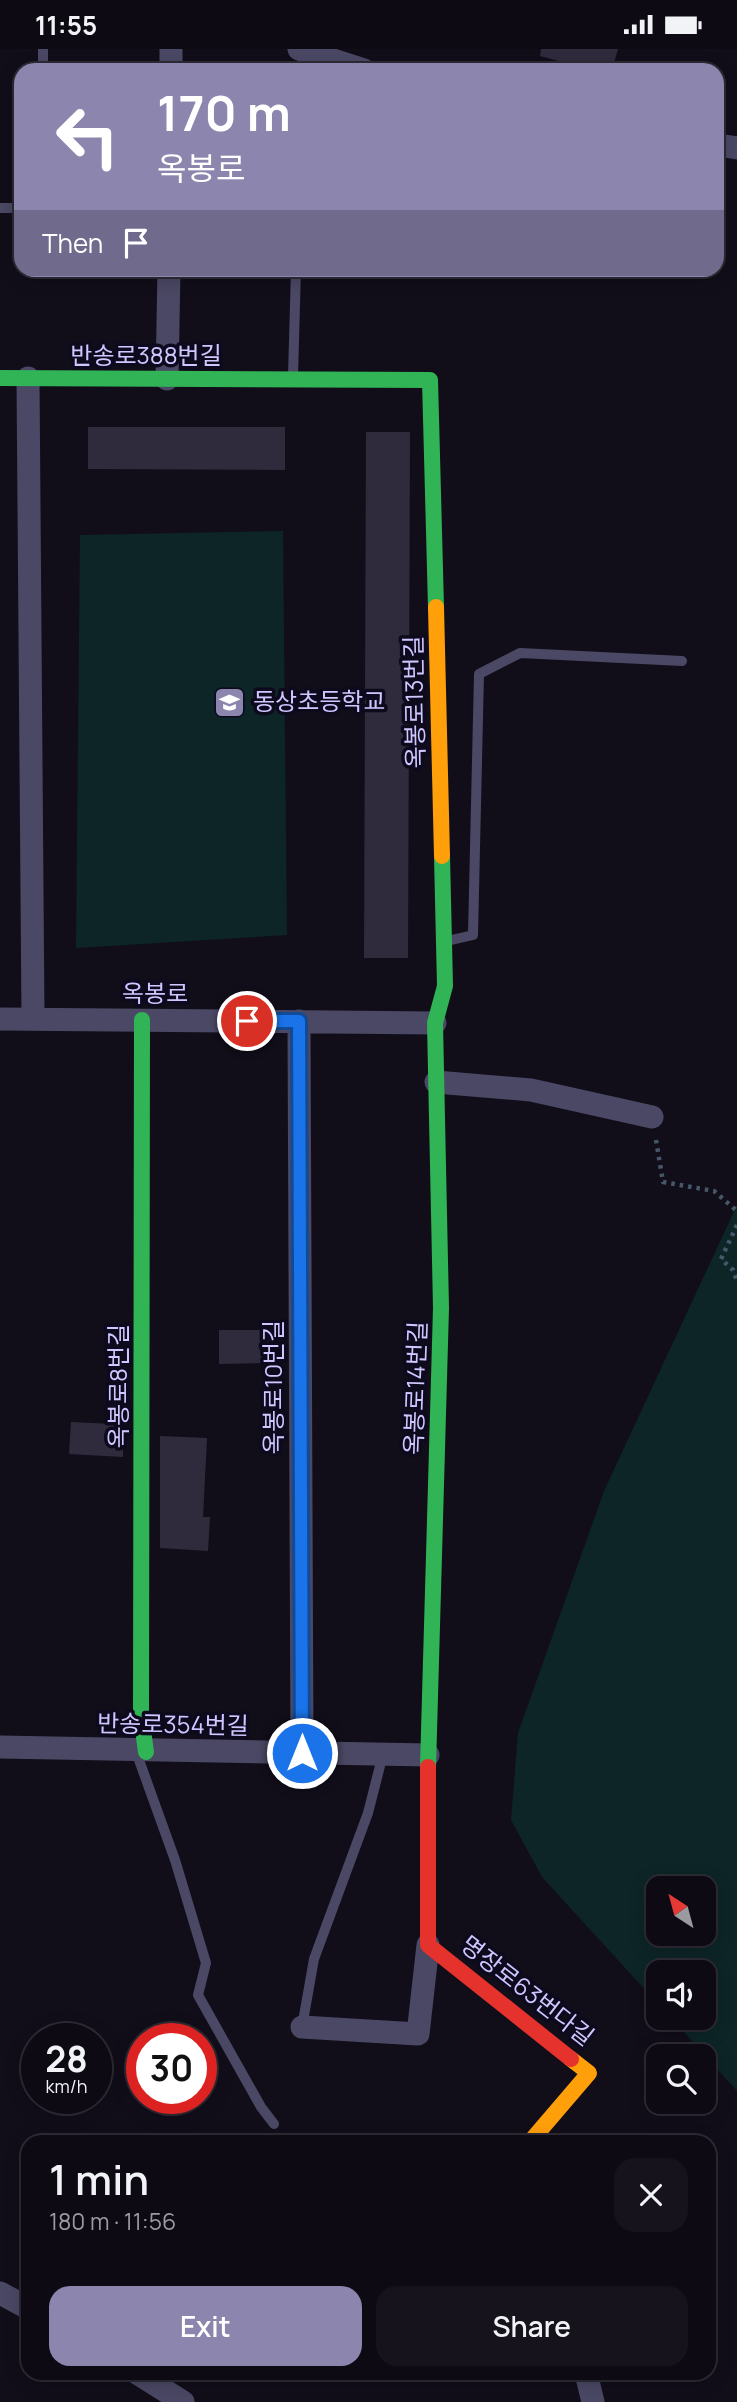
<!DOCTYPE html>
<meta charset="utf-8">
<style>
body{margin:0;font-family:Manrope,"Noto Sans KR",sans-serif;background:#16131d;color:#f1f3f6;height:100vh;display:flex;flex-direction:column;font-size:26px;white-space:nowrap}
*{box-sizing:border-box;margin:0}
p{font-size:23px;color:#9a9aa0}
.icon{flex:none;width:38px;height:38px;fill:none;stroke:currentColor;stroke-width:2;stroke-linecap:round;stroke-linejoin:round}
.map{position:relative;flex:1;overflow:hidden}
.side{position:absolute;left:21px;top:2086px;width:695px;height:245px;display:flex;flex-direction:column;background:#0d0a14;border-radius:21px;box-shadow:0 4px 18px #0003,0 0 0 2px #2d2b34}
.side>*{flex:none}
.hud{position:absolute;left:14px;top:14px;width:710px;height:214px;border-radius:21px;box-shadow:0 4px 18px #0003,0 0 0 2px #2d2b34;background:#8c86af;color:#fff;overflow:hidden}
.needle{width:46px;rotate:324deg}
.buttons{position:absolute;left:646px;top:1827px;display:grid;gap:14px}
.buttons a{display:grid;place-items:center;width:70px;height:70px;border-radius:14px;background:#0d0a14;box-shadow:0 4px 18px #0003,0 0 0 2px #2d2b34;font-size:35px}
.speed{position:absolute;left:21px;top:1974px;display:flex;gap:14px;font-size:35px;font-weight:700;text-align:center}
.speed>*{display:grid;place-content:center;width:91px;height:91px;border-radius:50%;background:#0d0a14;box-shadow:0 4px 18px #0003,0 0 0 2px #2d2b34;line-height:1}
.speed small{font-size:18px;font-weight:400}
.speed .limit{border:10px solid #d22;background:#fff;color:#111}
.pin{position:absolute;display:grid;place-items:center;width:60px;height:60px;color:#fff;margin:-30px;border:4px solid #fff;border-radius:50%;box-shadow:0 2px 7px #0007}
.me{position:absolute;width:77px;margin:-38px;rotate:0deg;stroke-linejoin:round;filter:drop-shadow(0 0 5px #0008)}
.turn{display:flex;align-items:center;gap:24px;height:147px;padding:0 28px;font-size:32px}
.turn .icon{width:91px;height:91px;stroke-width:2.5}
.turn b{display:block;font-size:49px;line-height:60px}
.then{display:flex;align-items:center;height:66px;padding:0 28px;background:#0003;gap:14px;font-size:26px}
.round{display:grid;place-items:center;flex:none;width:74px;height:74px;border-radius:21px;background:#16131d}
.headline{display:flex;align-items:center;justify-content:space-between;height:119px;padding:0 28px}
h1{font-size:42px;font-weight:600;line-height:52px}
.button{display:flex;gap:14px;margin-top:auto;padding:14px 28px}
.button a{flex:1;height:80px;border-radius:21px;background:#8c86af;color:#fff;font-size:28px;font-weight:600;line-height:80px;text-align:center}
.button a+a{background:#16131d;color:#f1f3f6}
.status{display:flex;justify-content:space-between;align-items:center;height:49px;padding:0 35px;background:#0d0a14;direction:ltr}
.status svg{height:19px;fill:currentColor}
.map>svg:first-child{display:block}
.green{fill:#0d2527;fill-rule:evenodd}
.building{fill:#2f2b3d}
.lines{fill:none;stroke-linecap:round;stroke-linejoin:round}
.path{stroke:#465767;stroke-width:4.5;stroke-dasharray:3.5 5;stroke-linecap:butt}
.lane{stroke:#4a4864;stroke-width:10}
.street{stroke:#4a4864;stroke-width:23}
.fast{stroke:#30b455;stroke-width:16}
.slow{stroke:#ff9f0a;stroke-width:16}
.jam{stroke:#e5322d;stroke-width:16}
.route-casing{stroke:#114b97;stroke-width:18}
.route{stroke:#1a73e8;stroke-width:12}
.labels{text-anchor:middle;stroke-width:7;stroke-linejoin:round;paint-order:stroke}
.street-label{font-size:24px;fill:#cfc7ff;stroke:#0e0a1e}
.poi-label{font-size:24px;fill:#cfc7ff;stroke:#0e0a1e;text-anchor:start}
</style>
<div class="status"><b>11:55</b><svg viewBox="0 0 49 12"><path d="M0 12V9h3v3zM5 12V6h3v6zM10 12V3h3v9zM15 12V0h3v12zM26 1h20v11H26zM47 4h2v5h-2z"/></svg></div>
<div class="map">
<svg width="737" height="2353" viewBox="0 0 737 2353">
<rect width="100%" height="100%" fill="#110e1a"/>
<path class="green" d="M283,482L287,886L76,899L80,486Z
M737,1156V2042L671,1969H704V1923H658V1955L542,1828L511,1771L518,1684L604,1442ZM658,1839H704V1885H658Z"/>
<path class="building" d="M541,0H618L612,21H592L540,7Z
M88,378H285V421L88,420Z
M366,383H410L408,909H364Z
M219,1281H272V1314L219,1315Z
M71,1373L114,1375L113,1385H123V1408L69,1405Z
M160,1387L207,1389L203,1468H210L208,1502L160,1499Z"/>
<g class="lines">
<path class="path" d="M656,1091L663,1133L714,1142L737,1162
M737,1176L721,1210L733,1221L737,1232"/>
<path class="lane" d="M43,21V0
M303,21V2
M0,159H21
M121,220L169,222
M293,327L296,220
M447,892L473,886L479,625L520,604L682,612
M143,1706L139,1711L175,1811L206,1914L198,1946L261,2058L274,2075
M302,1978L314,1910L368,1764L383,1705"/>
<path class="street" d="M299,0L364,21
M171,21V0
M718,96L737,99
M28,329L33,970
M167,330L169,220
M0,970L435,974
M299,972L302,1704
M436,1033L531,1041L652,1068
M0,1698L428,1706
M302,1978L418,1985L428,1896
M0,2244L28,2259
M137,2324L183,2353
M586,2324L593,2353"/>
<path class="fast" d="M0,329L430,331L436,558
M142,971L141,1666L146,1703
M428,1718L441,1259L435,974L445,937L442,807"/>
<path class="slow" d="M436,558L442,807
M530,2093L589,2024L571,2010"/>
<path class="jam" d="M428,1718V1896L571,2010"/>
</g>
<g class="lines">
<defs>
<path id="route" d="M247,972H299L302,1704"/>
</defs>
<use href="#route" class="route-casing"/>
<use href="#route" class="route"/>
</g>
<defs>
<symbol id="school-square" viewBox="-11 -11 22 22"><rect x="-9" y="-9" width="18" height="18" rx="4" fill="#8c86af" stroke="#0e0a1e"/><path d="M0-5L7-2L0 1L-7-2ZM-4 1L0 2.5L4 1V4Q0 6-4 4Z" fill="#fff"/></symbol>
</defs>
<g fill-rule="evenodd">
<use href="#school-square" x="212" y="636" width="35" height="35"/>
</g>
<g class="labels">
<g class="street-label">
<text x="146" y="315">반송로388번길</text>
<text transform="translate(415 653) rotate(-91)" y="8">옥봉로13번길</text>
<text x="155" y="953">옥봉로</text>
<text transform="translate(119 1337) rotate(-90)" y="8">옥봉로8번길</text>
<text transform="translate(274 1338) rotate(-90)" y="8">옥봉로10번길</text>
<text transform="translate(416 1339) rotate(-88)" y="8">옥봉로14번길</text>
<text transform="translate(173 1676) rotate(1)" y="8">반송로354번길</text>
<text transform="translate(527 1942) rotate(38)" y="8">명장로63번다길</text>
</g>
<g class="poi-label">
<text x="253" y="661">동상초등학교</text>
</g>
</g>
</svg>
<div class="buttons">
<a><svg class="needle" viewBox="-14 -14 28 28"><path d="M0-13l5 13h-10z" fill="#e53935"/><path d="M0 13l5-13h-10z" fill="#9a9aa0"/></svg></a>
<a><svg class="icon" aria-label="sound" viewBox="0 0 24 24"><path d="M4 9h4l5-4v14l-5-4H4zM17 9q2 3 0 6"/></svg></a>
<a><svg class="icon" aria-label="search" viewBox="0 0 24 24"><circle cx="10" cy="10" r="6"/><path d="M15 15l6 6"/></svg></a>
</div>
<div class="speed"><div>28<small>km/h</small></div><div class="limit">30</div></div>
<div class="pin" style="left:247px;top:972px;background:#d93025"><svg class="icon" aria-label="arrive" viewBox="0 0 24 24"><path d="M6 21V4h12l-3 4 3 4H6"/></svg></div>
<svg class="me" style="left:302px;top:1704px" viewBox="-20 -20 40 40"><circle r="17" fill="#1a73e8" stroke="#fff" stroke-width="3"/><path d="M0-11L8 9 0 5-8 9z" fill="#fff"/></svg>
<div class="hud">
<div class="turn"><svg class="icon" aria-label="left" viewBox="0 0 24 24"><path d="M17 20v-9H6M10 6l-5 5 5 5"/></svg><div><b>170 m</b>옥봉로</div></div>
<div class="then">Then<svg class="icon" aria-label="arrive" viewBox="0 0 24 24"><path d="M6 21V4h12l-3 4 3 4H6"/></svg></div>
</div>
<section class="side">
<div class="headline"><div><h1>1 min</h1><p>180 m · 11:56</p></div><a class="round"><svg class="icon" aria-label="close" viewBox="0 0 24 24"><path d="M6 6l12 12M18 6L6 18"/></svg></a></div>
<div class="button"><a>Exit</a><a>Share</a></div>
</section>
</div>
